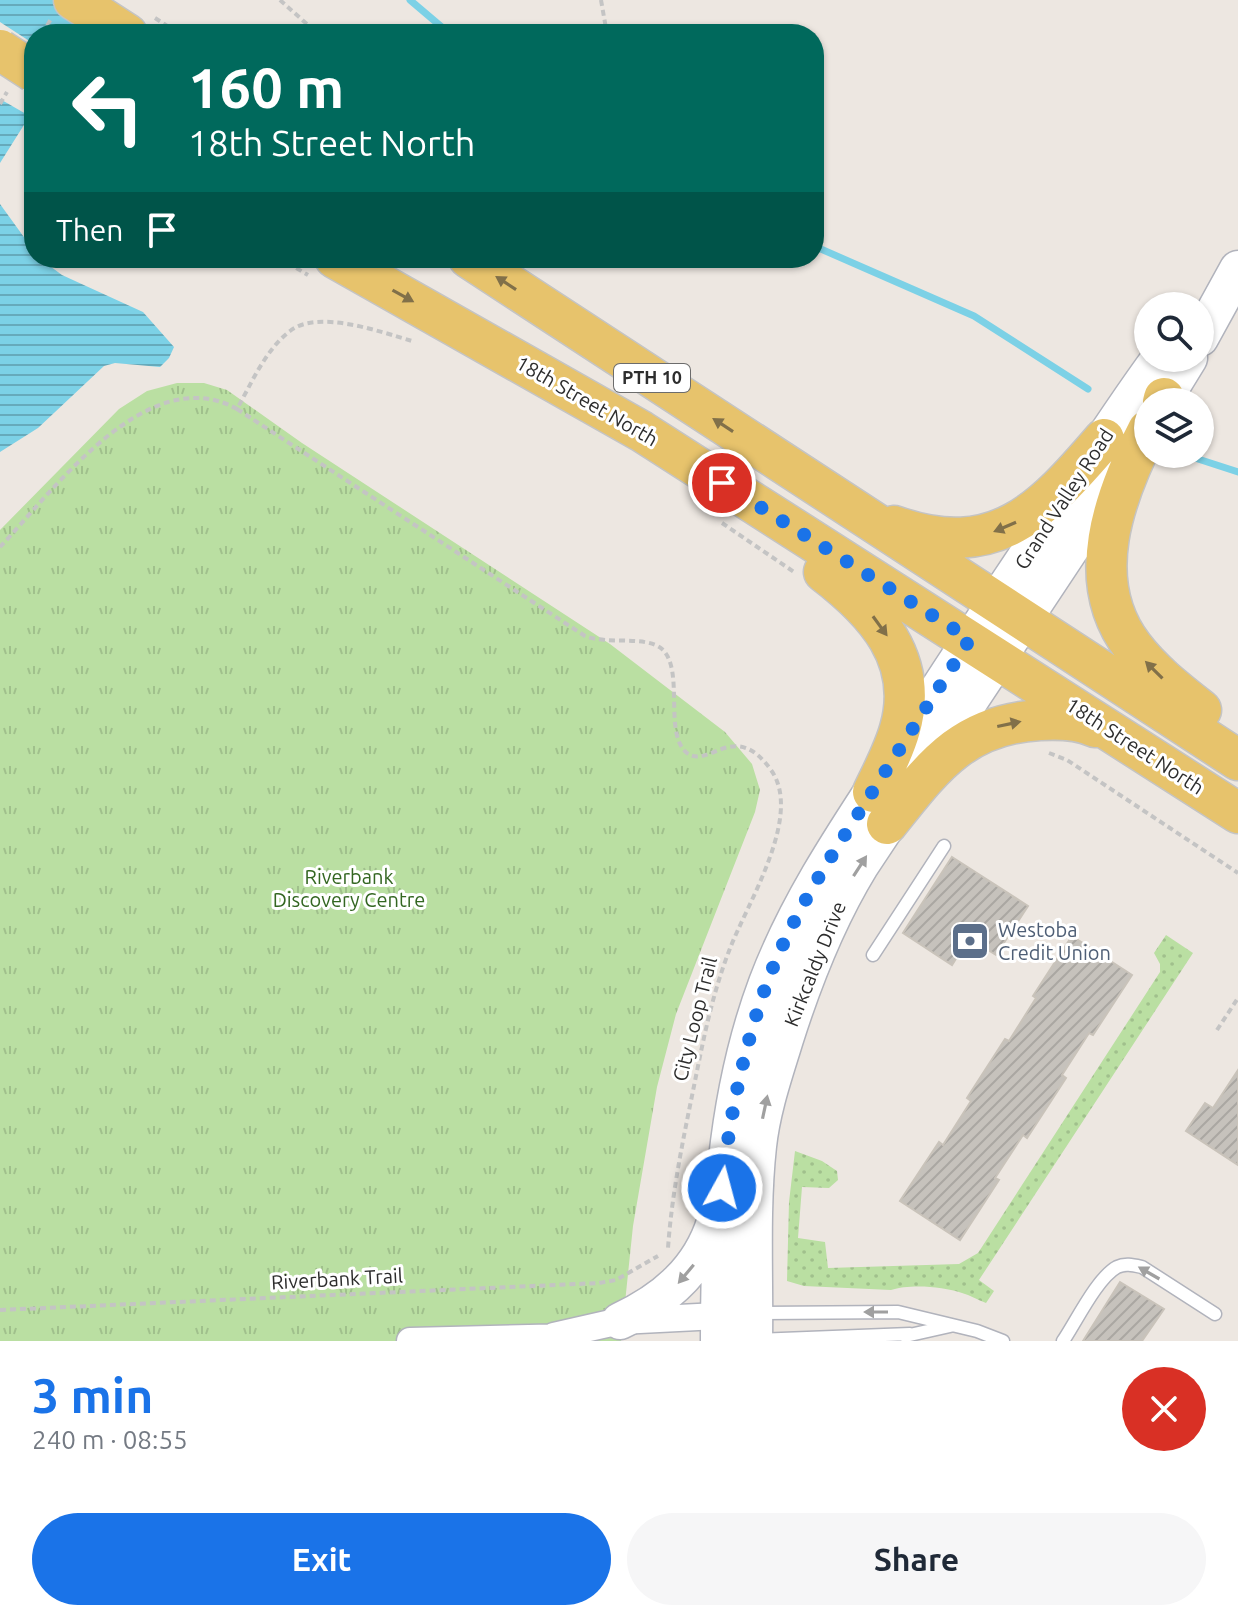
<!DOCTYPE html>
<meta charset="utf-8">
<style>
body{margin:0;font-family:Ubuntu,sans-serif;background:#f6f6f7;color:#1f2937;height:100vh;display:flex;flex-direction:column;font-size:30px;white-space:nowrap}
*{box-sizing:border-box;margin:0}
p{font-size:26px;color:#747a83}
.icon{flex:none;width:44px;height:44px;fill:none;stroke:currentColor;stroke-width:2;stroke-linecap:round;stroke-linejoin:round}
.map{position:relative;height:1341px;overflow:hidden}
.drawer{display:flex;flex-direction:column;background:#fff;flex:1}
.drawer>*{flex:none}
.banner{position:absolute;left:24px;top:24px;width:800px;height:244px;border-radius:32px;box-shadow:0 2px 6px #0004;background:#00695c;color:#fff;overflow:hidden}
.fabs{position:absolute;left:1134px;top:292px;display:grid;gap:16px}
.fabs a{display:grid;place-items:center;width:80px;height:80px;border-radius:50%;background:#fff;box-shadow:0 2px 6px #0004;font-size:40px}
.pin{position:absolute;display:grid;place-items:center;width:68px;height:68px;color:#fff;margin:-34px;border:4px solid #fff;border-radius:50%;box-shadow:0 2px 8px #0007}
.me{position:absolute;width:88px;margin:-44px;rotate:7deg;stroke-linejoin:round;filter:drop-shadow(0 0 6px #0008)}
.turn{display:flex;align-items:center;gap:28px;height:168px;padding:0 32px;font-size:36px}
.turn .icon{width:104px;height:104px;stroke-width:2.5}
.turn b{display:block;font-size:56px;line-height:68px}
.then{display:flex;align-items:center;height:76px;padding:0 32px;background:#0003;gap:16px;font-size:30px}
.round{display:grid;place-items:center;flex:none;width:84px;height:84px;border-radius:42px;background:#f6f6f7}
.overview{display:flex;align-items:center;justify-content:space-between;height:136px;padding:0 32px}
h1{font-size:48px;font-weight:700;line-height:60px;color:#1a73e8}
.primary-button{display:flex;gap:16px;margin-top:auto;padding:16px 32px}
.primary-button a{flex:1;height:92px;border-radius:48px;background:#1a73e8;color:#fff;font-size:32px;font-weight:700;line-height:92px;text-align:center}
.primary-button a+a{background:#f6f6f7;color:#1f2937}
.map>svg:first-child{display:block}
.grass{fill:url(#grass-dots)}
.park{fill:url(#park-tufts)}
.water{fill:url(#water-rules)}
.pier{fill:#ede7e1}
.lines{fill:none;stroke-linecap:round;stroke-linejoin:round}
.stream{stroke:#7cd1e6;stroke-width:7}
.building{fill:url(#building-hatch);stroke:#c9c3ba;stroke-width:2}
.lane-casing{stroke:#b1b3bc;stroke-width:15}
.street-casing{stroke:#b1b3bc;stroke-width:29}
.secondary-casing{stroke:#b1b3bc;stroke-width:39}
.primary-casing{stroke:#c4c4c4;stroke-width:43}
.path{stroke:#c4c4c4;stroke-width:4;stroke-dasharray:6 4;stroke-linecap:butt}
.lane{stroke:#fff;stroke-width:12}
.street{stroke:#fff;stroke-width:26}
.secondary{stroke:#fff;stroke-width:36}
.primary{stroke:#e7c36c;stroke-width:40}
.primary-bridge-casing{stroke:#c4c4c4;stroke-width:43;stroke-linecap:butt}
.primary-bridge{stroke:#e7c36c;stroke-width:40}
.oneway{fill:#817049}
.oneway2{fill:#a0a0a0}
.route{stroke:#1a73e8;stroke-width:14;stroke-dasharray:0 25.2}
.labels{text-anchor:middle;stroke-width:6;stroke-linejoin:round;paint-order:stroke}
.shield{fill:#fff;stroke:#6c6c6c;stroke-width:2}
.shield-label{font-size:18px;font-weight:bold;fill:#2d2d2d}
.street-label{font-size:20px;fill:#2d2d2d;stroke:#fff}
.park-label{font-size:20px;fill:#336621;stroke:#fff}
.service-label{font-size:20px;fill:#4e5e75;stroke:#fff;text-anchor:start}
</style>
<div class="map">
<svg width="1238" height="1341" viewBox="0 0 1238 1341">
<defs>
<pattern id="grass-dots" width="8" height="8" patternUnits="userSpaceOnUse" patternTransform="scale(2)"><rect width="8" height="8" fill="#badfa2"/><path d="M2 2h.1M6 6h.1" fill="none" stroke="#a0c08c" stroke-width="1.8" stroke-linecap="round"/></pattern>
<pattern id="park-tufts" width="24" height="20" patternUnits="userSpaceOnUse" patternTransform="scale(2)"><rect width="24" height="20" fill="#badfa2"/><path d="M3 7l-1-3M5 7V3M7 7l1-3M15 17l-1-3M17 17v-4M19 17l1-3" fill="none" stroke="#a0c08c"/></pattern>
<pattern id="water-rules" width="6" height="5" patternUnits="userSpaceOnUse" patternTransform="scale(2)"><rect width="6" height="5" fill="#7cd1e6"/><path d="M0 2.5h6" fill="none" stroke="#6ab"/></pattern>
<pattern id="building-hatch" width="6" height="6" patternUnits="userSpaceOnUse" patternTransform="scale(2)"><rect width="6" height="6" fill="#c6c2bc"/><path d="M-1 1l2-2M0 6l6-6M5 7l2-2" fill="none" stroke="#aaa7a2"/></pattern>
</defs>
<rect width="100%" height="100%" fill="#ede7e1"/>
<path class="grass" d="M1166,935L1193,953L979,1280L994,1291L986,1303C978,1300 970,1295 962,1293C942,1286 909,1284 891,1290L804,1286L787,1281L789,1202L795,1151L822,1161L837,1171L838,1180L829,1188L802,1187L798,1238L825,1242L828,1268L959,1264L978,1253L1160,972V964L1154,953Z"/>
<path class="park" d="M177,383H204L227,390L302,443L610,644L725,732L752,764L760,790L755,812L676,1014L657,1087L633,1226L621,1341H0V530L119,409L147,391Z"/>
<path class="water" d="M0,0H110L86,34H34V109L0,163Z
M0,204L34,251V258H39L62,275L86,286L143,312L174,347L169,358L160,367L115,363L104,366L38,428L0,452Z"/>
<path class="pier" d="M0,22L34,44L33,118L0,99Z"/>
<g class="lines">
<path class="stream" d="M410,0L450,34
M814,246L974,316L1088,389
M1195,458L1238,472"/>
</g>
<path class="building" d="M952,857L1028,906L996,955L980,945L962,949L952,965L903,933Z
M1072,936L1132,975L1093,1035L1089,1033L1062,1075L1066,1078L1027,1138L1023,1135L995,1178L999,1180L960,1240L900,1201L939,1142L943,1145L971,1101L967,1098L1005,1039L1009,1041L1036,998L1033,996Z
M1238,1070V1165L1186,1131L1205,1103L1213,1108Z
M1120,1282L1164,1309L1142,1341H1083Z"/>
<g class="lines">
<defs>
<path id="lane" d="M873,955L944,846
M758,1313L898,1312L977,1331L1003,1341
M905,1336L950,1326
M758,1340L910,1334
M1063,1341C1076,1322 1097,1278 1117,1267C1125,1263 1133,1265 1142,1267L1215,1314"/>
<path id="street" d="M554,1336L620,1321L737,1315
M410,1341L570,1337"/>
<path id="secondary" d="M1200,338L1238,269
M1162,402L1189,358
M620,1321C665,1300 700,1270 715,1222
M719,1341C719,1220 724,1098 767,983C803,888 864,806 918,721C958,658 1000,596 1041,534C1080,475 1118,415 1160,358
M754,1341C755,1276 751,1210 758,1146C762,1109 774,1075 785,1039C804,979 827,920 860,866L1077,539L1120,471"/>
<path id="primary" d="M74,0L127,34
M335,258L641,431L1238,813
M469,258L1238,760
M1163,402L1164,398
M1148,430C1114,496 1082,581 1133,647C1152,672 1177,691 1201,710
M894,526C996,562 1042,511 1104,439
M824,572C875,611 920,659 900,729C894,751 883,771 873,792
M887,824C932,768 962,724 1040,720C1059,719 1078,719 1095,727"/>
</defs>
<use href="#lane" class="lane-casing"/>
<use href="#street" class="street-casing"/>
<use href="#secondary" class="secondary-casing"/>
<use href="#primary" class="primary-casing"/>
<path class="path" d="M280,0L318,34
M601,0L607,34
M155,18L180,34
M42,34L51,19
M0,104L7,92
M279,258L308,275
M237,409L585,636C607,645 646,635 662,649C685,670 663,734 687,753C709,770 734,718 771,770C804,816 746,905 729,951C712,995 703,1041 694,1086C683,1140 672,1192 668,1248
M722,523L794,572
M0,547C53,491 148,359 237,409C251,384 266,349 290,331C318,309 381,332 412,341
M1049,753L1067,760L1238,873
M1217,1030L1238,998
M0,1310L599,1283L616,1280L658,1256"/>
<use href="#lane" class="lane"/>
<use href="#street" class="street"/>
<use href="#secondary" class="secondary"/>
<use href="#primary" class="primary"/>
<defs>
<path id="primary-bridge" d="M0,50L34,72"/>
</defs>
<use href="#primary-bridge" class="primary-bridge-casing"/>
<use href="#primary-bridge" class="primary-bridge"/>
</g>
<defs><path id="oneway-solid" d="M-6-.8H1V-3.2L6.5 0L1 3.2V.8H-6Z" transform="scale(2)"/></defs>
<g class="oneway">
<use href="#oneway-solid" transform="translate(506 283) rotate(-147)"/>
<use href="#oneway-solid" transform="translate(403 296) rotate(29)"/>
<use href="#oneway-solid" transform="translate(723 425) rotate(-147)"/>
<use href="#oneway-solid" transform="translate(1005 527) rotate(157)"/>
<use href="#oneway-solid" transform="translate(880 626) rotate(54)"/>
<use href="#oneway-solid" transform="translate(1154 670) rotate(-135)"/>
<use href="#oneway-solid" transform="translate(1009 724) rotate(-12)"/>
</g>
<g class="oneway2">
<use href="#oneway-solid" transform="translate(860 866) rotate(-57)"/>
<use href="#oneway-solid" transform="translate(765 1107) rotate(-78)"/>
<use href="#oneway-solid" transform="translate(1149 1273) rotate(-150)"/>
<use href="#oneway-solid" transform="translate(686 1274) rotate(130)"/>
<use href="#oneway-solid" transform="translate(876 1312) rotate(180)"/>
</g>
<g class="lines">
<path class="route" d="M722,1188C729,1119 743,1051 766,986C791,916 832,855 871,794C904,742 937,691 970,639L722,483"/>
</g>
<defs>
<symbol id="bank-square" viewBox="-11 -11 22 22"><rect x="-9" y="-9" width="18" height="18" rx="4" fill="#5c6f8a" stroke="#fff"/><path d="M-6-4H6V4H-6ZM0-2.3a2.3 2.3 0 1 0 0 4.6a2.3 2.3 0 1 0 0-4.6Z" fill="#fff"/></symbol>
</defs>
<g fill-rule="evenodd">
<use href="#bank-square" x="948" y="919" width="44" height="44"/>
</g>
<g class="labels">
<rect class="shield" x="614" y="364" width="76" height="28" rx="6"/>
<g class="shield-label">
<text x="652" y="384">PTH 10</text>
</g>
<g class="street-label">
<text transform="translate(587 401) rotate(30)" y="7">18th Street North</text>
<text transform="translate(1064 499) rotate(-57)" y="7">Grand Valley Road</text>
<text transform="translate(1135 746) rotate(33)" y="7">18th Street North</text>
<text transform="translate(815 964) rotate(-68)" y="7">Kirkcaldy Drive</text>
<text transform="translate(695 1019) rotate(-76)" y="7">City Loop Trail</text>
<text transform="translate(337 1279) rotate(-3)" y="7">Riverbank Trail</text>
</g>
<g class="park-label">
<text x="349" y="884">Riverbank<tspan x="349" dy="23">Discovery Centre</tspan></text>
</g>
<g class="service-label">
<text x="998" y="937">Westoba<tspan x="998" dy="23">Credit Union</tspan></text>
</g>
</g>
</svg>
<div class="fabs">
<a><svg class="icon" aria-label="search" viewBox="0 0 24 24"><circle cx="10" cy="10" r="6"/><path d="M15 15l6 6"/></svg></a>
<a><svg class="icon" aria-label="layers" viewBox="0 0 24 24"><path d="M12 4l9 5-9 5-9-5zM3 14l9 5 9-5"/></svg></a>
</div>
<div class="pin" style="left:722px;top:483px;background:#d93025"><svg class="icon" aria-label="arrive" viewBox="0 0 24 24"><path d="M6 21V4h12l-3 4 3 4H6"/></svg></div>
<svg class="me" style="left:722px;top:1188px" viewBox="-20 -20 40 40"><circle r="17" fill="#1a73e8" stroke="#fff" stroke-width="3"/><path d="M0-11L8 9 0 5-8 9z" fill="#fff"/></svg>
<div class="banner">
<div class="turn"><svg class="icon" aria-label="left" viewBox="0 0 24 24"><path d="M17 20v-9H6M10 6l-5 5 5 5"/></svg><div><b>160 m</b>18th Street North</div></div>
<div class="then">Then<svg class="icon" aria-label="arrive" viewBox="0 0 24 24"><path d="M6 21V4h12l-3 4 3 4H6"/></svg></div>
</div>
</div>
<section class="drawer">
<div class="overview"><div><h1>3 min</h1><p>240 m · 08:55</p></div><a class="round" style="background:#d93025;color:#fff"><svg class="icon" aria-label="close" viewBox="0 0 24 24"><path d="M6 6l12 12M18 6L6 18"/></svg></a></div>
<div class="primary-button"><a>Exit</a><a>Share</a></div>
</section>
